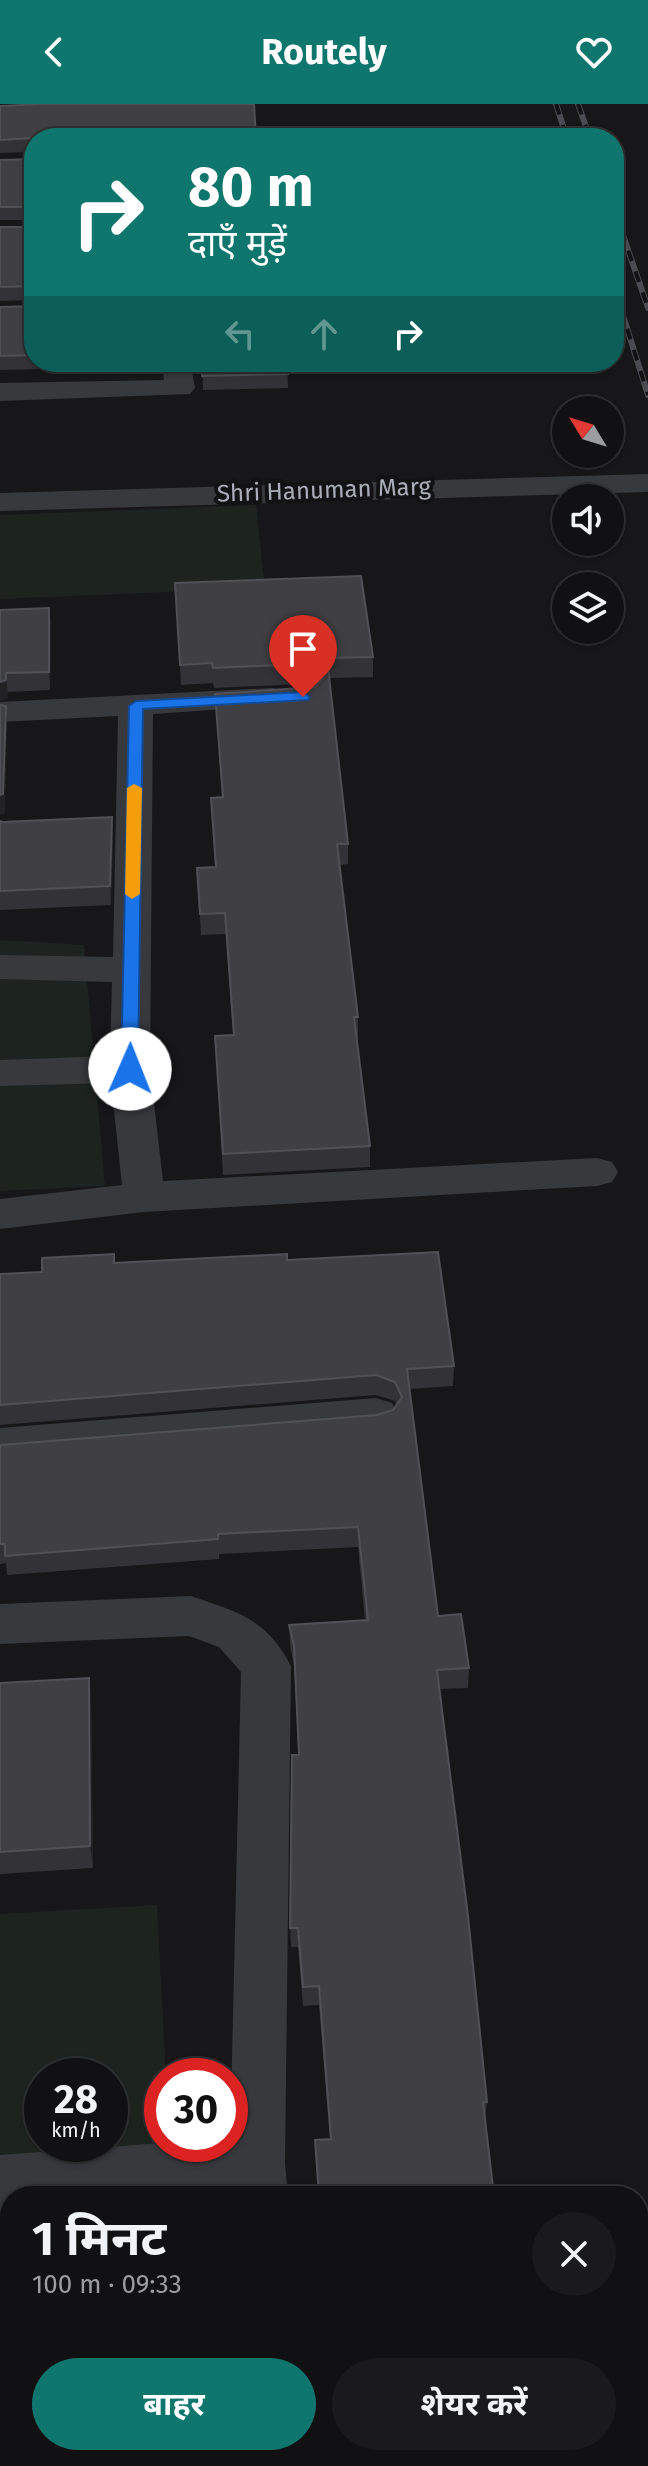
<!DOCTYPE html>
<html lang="hi">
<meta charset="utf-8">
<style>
body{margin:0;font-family:"Fira Sans","Noto Sans Devanagari",sans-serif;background:#1a1a1c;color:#f1f3f6;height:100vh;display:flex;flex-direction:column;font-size:30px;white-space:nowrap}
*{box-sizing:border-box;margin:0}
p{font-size:26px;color:#9c9da0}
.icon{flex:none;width:44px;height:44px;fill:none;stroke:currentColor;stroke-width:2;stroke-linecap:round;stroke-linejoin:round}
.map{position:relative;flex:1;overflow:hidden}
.details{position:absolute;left:0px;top:2082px;width:648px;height:280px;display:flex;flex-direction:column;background:#111113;border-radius:32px 32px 0 0;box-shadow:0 2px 6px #0004,0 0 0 2px #303133}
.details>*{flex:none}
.banner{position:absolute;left:24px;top:24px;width:600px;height:244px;border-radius:32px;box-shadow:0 2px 6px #0004,0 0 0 2px #303133;background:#0f766e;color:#fff;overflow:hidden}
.needle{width:52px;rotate:308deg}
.tools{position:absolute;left:552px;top:292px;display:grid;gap:16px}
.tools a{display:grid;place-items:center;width:72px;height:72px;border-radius:50%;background:#111113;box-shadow:0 2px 6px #0004,0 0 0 2px #303133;font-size:40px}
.speed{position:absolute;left:24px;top:1954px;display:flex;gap:16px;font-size:40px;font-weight:700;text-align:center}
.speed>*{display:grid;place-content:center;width:104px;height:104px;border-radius:50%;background:#111113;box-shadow:0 2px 6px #0004,0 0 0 2px #303133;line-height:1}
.speed small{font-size:20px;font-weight:400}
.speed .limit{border:12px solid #d22;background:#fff;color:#111}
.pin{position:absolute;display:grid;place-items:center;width:68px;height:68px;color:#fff;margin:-82px -34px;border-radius:50% 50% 50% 0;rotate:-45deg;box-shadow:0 0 8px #0007}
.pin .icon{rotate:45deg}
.me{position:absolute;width:88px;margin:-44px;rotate:1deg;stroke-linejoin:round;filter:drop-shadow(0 0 6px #0008)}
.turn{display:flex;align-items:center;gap:28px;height:168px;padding:0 32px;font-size:36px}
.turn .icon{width:104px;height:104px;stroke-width:2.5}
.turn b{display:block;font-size:56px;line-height:68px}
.lanes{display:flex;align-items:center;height:76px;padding:0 32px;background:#0003;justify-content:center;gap:40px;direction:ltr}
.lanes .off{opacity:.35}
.round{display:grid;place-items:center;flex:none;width:84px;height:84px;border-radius:42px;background:#1a1a1c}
.overview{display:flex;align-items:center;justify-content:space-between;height:136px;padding:0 32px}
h1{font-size:48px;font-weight:700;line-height:60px}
.primary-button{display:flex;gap:16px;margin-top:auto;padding:16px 32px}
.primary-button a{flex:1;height:92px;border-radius:48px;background:#0f766e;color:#fff;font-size:32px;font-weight:700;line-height:92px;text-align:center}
.primary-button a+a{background:#1a1a1c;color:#f1f3f6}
header{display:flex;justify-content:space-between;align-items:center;height:104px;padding:0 32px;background:#0f766e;color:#fff;font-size:36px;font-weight:700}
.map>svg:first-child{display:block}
.green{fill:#1d231f;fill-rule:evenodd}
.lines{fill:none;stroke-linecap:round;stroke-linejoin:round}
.minor{fill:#38393d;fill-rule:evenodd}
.tertiary{fill:#38393d;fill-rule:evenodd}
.rail-casing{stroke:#4b4c52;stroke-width:6}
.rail{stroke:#121214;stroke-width:4;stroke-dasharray:11;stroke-linecap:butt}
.wall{fill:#333337}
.shaded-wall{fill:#222225}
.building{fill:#404044;stroke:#505156;stroke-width:2}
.route{fill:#1a73e8;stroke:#114b97;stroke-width:2}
.slow{fill:#f59e0b}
.labels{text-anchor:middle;stroke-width:8;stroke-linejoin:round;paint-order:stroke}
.far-street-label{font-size:24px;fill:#aaadb7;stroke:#121214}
</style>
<header><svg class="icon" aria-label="back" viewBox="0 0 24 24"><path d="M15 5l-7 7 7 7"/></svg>Routely<svg class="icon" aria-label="heart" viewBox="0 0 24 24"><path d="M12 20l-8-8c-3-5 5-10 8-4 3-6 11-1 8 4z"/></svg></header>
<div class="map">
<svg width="648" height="2362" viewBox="0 0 648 2362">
<rect width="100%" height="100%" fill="#171719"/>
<path class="green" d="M256,401L265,484L0,495V411Z
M0,836L84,841L105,1082L0,1087Z
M157,1801L166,1972H162V2040L0,2068V1810ZM42,1972H110V2040H42Z"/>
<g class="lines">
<path class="minor" d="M162,258H190L195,284L190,290L0,297V279L164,276Z
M273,584L285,587L290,594L285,601L153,610L150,965L163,1077L597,1054L612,1058L618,1068L612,1078L597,1082L144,1108L0,1125V1095L122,1081L111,979L0,982V956L110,952L112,878L0,875V851L113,853L118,612L0,618V598Z
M376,1294L392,1299L399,1311L392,1323L376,1328L0,1358V1324Z
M191,1492C238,1508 267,1515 291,1562L285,2059L288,2092H230L229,2089L185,2092H10V2106L0,2107V2051L162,2039L230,2040L241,1568L219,1543L189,1532L0,1540V1500Z
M251,2352H315L316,2362H252Z"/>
<path class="tertiary" d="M648,370V388L0,407V389Z"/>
<defs>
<path id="rail" d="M556,0L567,34
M578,0L590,34
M614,105L648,204
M614,183L648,291"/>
</defs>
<use href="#rail" class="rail-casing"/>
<use href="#rail" class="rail"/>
</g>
<path class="wall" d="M0,2L34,34V48L0,49Z
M34,55V116H0V56Z
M0,123H34V196L0,197Z
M34,202V258H161L159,262L0,266V203Z
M192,258H287L288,284L203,286L202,261H194Z
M175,479L373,553V573L329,574L348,740V760L339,761L358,913V934H357L370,1042V1063L223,1071L216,953L233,931L226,830L201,831L197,764L215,763L211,694L222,693L215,590L315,583L303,580L214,584L213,579L181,581Z
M49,504L51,523L50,586L8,588V595L0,506Z
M0,717L113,733L111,801L0,806Z
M287,1156L454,1262L453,1282L410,1285L438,1512L469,1564L468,1584L440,1585L487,1998L485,2016L494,2092H318L315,2036L330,2035L319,1901L303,1902L298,1843H291L290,1824L299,1651L294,1562L290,1541L289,1521L365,1516L358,1443L219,1450V1455L7,1471L6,1459L0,1460V1341L377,1311L393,1306L396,1301L395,1297L376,1291L0,1321V1170L42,1168L114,1159Z
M0,1579L91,1596L93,1764L0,1770Z
M10,2352H176L64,2362H0Z
M318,2352H524L525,2362H318Z"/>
<path class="shaded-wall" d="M49,504L51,523L50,586L49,568Z
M6,569L8,595L0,597V578Z
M6,602L7,621L5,709L0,711V691Z
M112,713L113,733L111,801L110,782Z
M89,1574L91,1596L93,1764L90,1742Z"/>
<path class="building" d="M42,0H254L256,34H34L0,36V2Z
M34,55V103H0V56Z
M0,123H34V182L0,183Z
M34,202V251L0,252V203Z
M202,258H287L288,270L202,272Z
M361,472L373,553L327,554L348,740H337L358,913H354L370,1042L223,1050L215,932L234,931L225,809L200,810L197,764L216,763L211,694L223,693L215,590L315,583L323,573L316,563L303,560L213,564L212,559L180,561L175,479Z
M49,504V568L6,569V576L0,578V506Z
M0,601L6,602L3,690L0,691Z
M112,713L110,782L0,787V717L3,718Z
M438,1148L454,1262L407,1265L438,1512L461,1510L469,1564L437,1566L468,1812L487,1998H483L494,2092H319L315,2036L331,2035L319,1882L303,1883L298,1824H290L292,1651H299L294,1542L289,1521L368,1516L358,1423L218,1430V1435L5,1452V1440H0V1341L377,1311L393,1306L402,1293L395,1278L376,1271L0,1301V1170L42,1168V1154L114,1150V1159L287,1150V1156Z
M89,1574L90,1742L0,1748V1579Z
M10,2168V2352H16V2362H0V2169Z
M354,2352H524L525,2362H354Z"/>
<path class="route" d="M303,588L310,593L308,596L143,605L138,965L136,969H124L121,965L129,602L136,597Z"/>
<path class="slow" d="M134,680L142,684L140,790L132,795L125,790L127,684Z"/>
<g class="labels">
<g class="far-street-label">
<text transform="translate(324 386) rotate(-2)" y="8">Shri Hanuman Marg</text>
</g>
</g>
</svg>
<div class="tools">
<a><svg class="needle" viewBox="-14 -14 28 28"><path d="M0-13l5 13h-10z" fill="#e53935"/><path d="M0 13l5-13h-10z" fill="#9c9da0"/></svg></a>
<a><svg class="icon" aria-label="sound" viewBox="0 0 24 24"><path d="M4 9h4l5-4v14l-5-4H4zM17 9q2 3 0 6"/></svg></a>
<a><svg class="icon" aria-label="layers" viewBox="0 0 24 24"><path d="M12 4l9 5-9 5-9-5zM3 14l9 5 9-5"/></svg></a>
</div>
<div class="speed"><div>28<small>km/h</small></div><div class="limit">30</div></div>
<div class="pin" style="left:303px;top:593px;background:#d93025"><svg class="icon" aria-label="arrive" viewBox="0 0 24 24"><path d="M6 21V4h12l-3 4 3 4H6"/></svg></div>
<svg class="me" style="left:130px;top:965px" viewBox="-20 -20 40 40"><circle r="19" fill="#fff"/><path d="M0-13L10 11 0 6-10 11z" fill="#1a73e8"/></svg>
<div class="banner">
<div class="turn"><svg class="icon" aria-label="right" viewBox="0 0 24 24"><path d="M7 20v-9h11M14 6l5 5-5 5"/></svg><div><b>80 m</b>दाएँ मुड़ें</div></div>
<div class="lanes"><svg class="icon off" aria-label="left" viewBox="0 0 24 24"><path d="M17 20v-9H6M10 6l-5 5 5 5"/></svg><svg class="icon off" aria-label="ahead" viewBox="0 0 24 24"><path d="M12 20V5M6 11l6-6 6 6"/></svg><svg class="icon" aria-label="right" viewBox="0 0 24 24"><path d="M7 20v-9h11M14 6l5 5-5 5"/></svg></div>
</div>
<section class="details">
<div class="overview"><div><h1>1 मिनट</h1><p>100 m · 09:33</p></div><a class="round"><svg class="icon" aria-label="close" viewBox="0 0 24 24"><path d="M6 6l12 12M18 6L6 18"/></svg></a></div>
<div class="primary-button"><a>बाहर</a><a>शेयर करें</a></div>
</section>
</div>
